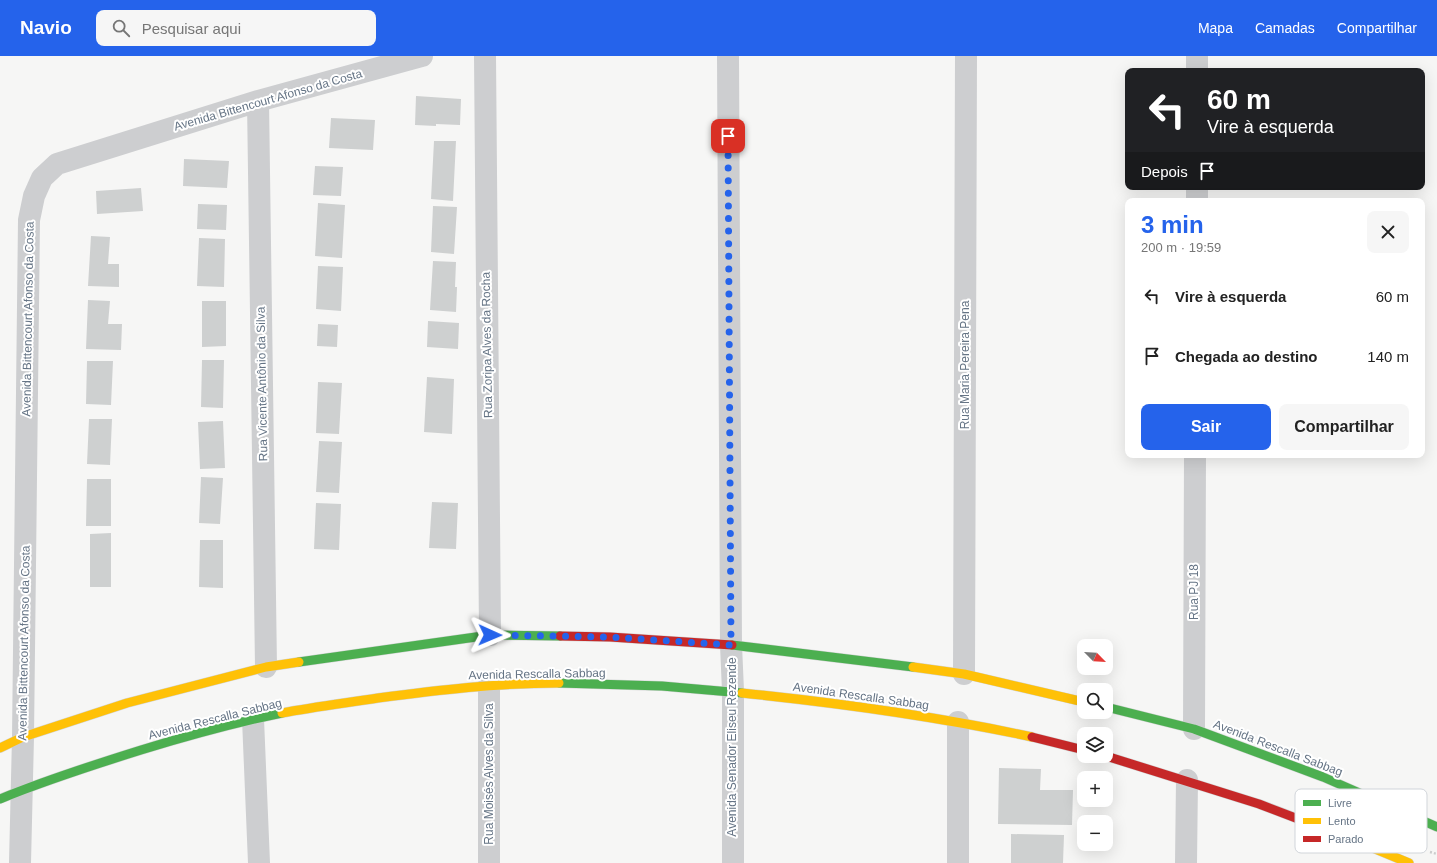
<!DOCTYPE html>
<html lang="pt">
<meta charset="utf-8">
<style>
body{margin:0;font-family:Helvetica,sans-serif;background:#f6f6f6;color:#222;height:100vh;display:flex;flex-direction:column;font-size:15px;white-space:nowrap}
*{box-sizing:border-box;margin:0}
p{font-size:13px;color:#767676}
.icon{flex:none;width:22px;height:22px;fill:none;stroke:currentColor;stroke-width:2;stroke-linecap:round;stroke-linejoin:round}
.map{position:relative;flex:1;overflow:hidden}
.panel{position:absolute;left:1125px;top:142px;width:300px;height:260px;display:flex;flex-direction:column;background:#fff;border-radius:8px;box-shadow:0 4px 16px #0002}
.panel>*{flex:none}
.banner{position:absolute;left:1125px;top:12px;width:300px;height:122px;border-radius:8px;box-shadow:0 4px 16px #0002;background:#202124;color:#fff;overflow:hidden}
.needle{width:26px;rotate:114deg}
.controls{position:absolute;left:1077px;top:583px;display:grid;gap:8px}
.controls a{display:grid;place-items:center;width:36px;height:36px;border-radius:8px;background:#fff;box-shadow:0 4px 16px #0002;font-size:20px}
.pin{position:absolute;display:grid;place-items:center;width:34px;height:34px;color:#fff;margin:-17px;border-radius:8px;box-shadow:0 2px 6px #0006}
.me{position:absolute;width:44px;margin:-22px;rotate:91deg;stroke-linejoin:round;filter:drop-shadow(0 0 3px #0008)}
.turn{display:flex;align-items:center;gap:14px;height:84px;padding:0 16px;font-size:18px}
.turn .icon{width:52px;height:52px;stroke-width:2.5}
.turn b{display:block;font-size:28px;line-height:34px}
.then{display:flex;align-items:center;height:38px;padding:0 16px;background:#0003;gap:8px;font-size:15px}
.round{display:grid;place-items:center;flex:none;width:42px;height:42px;border-radius:8px;background:#f6f6f6}
.head{display:flex;align-items:center;justify-content:space-between;height:68px;padding:0 16px}
h1{font-size:24px;font-weight:700;line-height:30px;color:#2563eb}
.cta{display:flex;gap:8px;margin-top:auto;padding:8px 16px}
.cta a{flex:1;height:46px;border-radius:8px;background:#2563eb;color:#fff;font-size:16px;font-weight:700;line-height:46px;text-align:center}
.cta a+a{background:#f6f6f6;color:#222}
ul{padding:0;list-style:none}
li{display:flex;align-items:center;gap:12px;height:60px;padding:0 16px}
li div{flex:1}
li b{display:block;font-size:15px}
li em{font-style:normal}
header{display:flex;align-items:center;gap:24px;box-sizing:border-box;height:56px;padding:0 20px;background:#2563eb;color:#fff}
header strong{font-size:19px}
nav{display:flex;gap:22px;margin-inline-start:auto;font-size:14px}
.search{width:280px;height:36px;background:#f6f6f6;display:flex;align-items:center;gap:10px;box-sizing:border-box;padding:0 14px;border-radius:8px;color:#767676;font-size:15px}
.map>svg:first-child{display:block}
.building{fill:#ced0d0}
.lines{fill:none;stroke-linecap:round;stroke-linejoin:round}
.fast-casing{stroke:#d2d4d4;stroke-width:10}
.slow-casing{stroke:#d2d4d4;stroke-width:10}
.jam-casing{stroke:#d2d4d4;stroke-width:10}
.path{stroke:#cbcccc;stroke-width:2.5;stroke-dasharray:2 2;stroke-linecap:butt}
.street{stroke:#cdced0;stroke-width:22}
.fast{stroke:#4caf50;stroke-width:9}
.slow{stroke:#ffc107;stroke-width:9}
.jam{stroke:#c62828;stroke-width:9}
.route{stroke:#2563eb;stroke-width:7;stroke-dasharray:0 12.6}
.labels{text-anchor:middle;stroke-width:4;stroke-linejoin:round;paint-order:stroke}
.street-label{font-size:12px;fill:#657485;stroke:#fff}
.key{fill:#fff;stroke:#d1d5da;stroke-width:1}
.key-label{font-size:11px;fill:#657485}
</style>
<header>
<strong>Navio</strong>
<div class="search"><svg class="icon" aria-label="search" viewBox="0 0 24 24"><circle cx="10" cy="10" r="6"/><path d="M15 15l6 6"/></svg>Pesquisar aqui</div>
<nav><a>Mapa</a><a>Camadas</a><a>Compartilhar</a></nav>
</header>
<div class="map">
<svg width="1437" height="807" viewBox="0 0 1437 807">
<rect width="100%" height="100%" fill="#f6f6f5"/>
<path class="building" d="M416,40L461,43L460,69L436,68V70L415,69Z
M331,62L375,64L373,94L329,92Z
M434,85H456L453,145L431,143Z
M184,103L229,105L227,132L183,130Z
M315,110L343,111L341,140L313,139Z
M141,132L143,155L97,158L96,135Z
M318,147L345,149L342,202L315,200Z
M198,148L227,149L226,174L197,173Z
M433,150L457,151L454,198L431,196Z
M91,180L110,181L108,208H119V231L88,230Z
M199,182L225,183L224,231L197,230Z
M433,205L456,206L455,231H457L456,256L430,254Z
M318,210L343,211L341,255L316,253Z
M88,244L110,245L108,268H122L121,294L86,293Z
M202,245H226V290L202,291Z
M428,265L459,267L458,293L427,291Z
M318,268L338,269L337,291L317,290Z
M202,304H224L223,352L201,351Z
M87,305H113L111,349L86,348Z
M427,321L454,323L452,378L424,376Z
M318,326L342,327L339,378L316,377Z
M89,363H112L110,409L87,408Z
M223,365L225,412L200,413L198,366Z
M319,385L342,386L339,437L316,436Z
M201,421L223,422L220,468L199,467Z
M87,423H111V470H86Z
M432,446L458,447L456,493L429,492Z
M316,447L341,448L339,494L314,493Z
M111,477V531H90V478Z
M200,484H223V532L199,531Z
M999,712L1041,713L1040,734H1073L1072,769L998,768Z
M1011,778L1064,779L1063,807H1011Z"/>
<g class="lines">
<defs>
<path id="fast" d="M732,589L913,611
M299,606L490,579L560,580
M559,627L662,630L742,637
M1106,651L1194,673L1323,721L1437,771
M0,743C46,724 93,709 141,694C187,680 234,667 282,657"/>
<path id="slow" d="M913,611L964,618L1084,646
M742,637C839,647 936,660 1032,681
M282,657C314,651 346,647 378,642C438,634 498,627 559,627
M0,692L23,681L127,647L266,611L299,606
M1356,785L1409,807"/>
<path id="jam" d="M560,580L610,581L732,589
M1032,681L1084,694
M1106,700L1259,748L1356,785"/>
</defs>
<use href="#fast" class="fast-casing"/>
<use href="#slow" class="slow-casing"/>
<use href="#jam" class="jam-casing"/>
<path class="path" d="M1430,796L1437,798"/>
<path class="street" d="M485,0L490,579
M728,0L731,589L733,635V807
M1197,15V0
M258,45L266,611
M1197,145V131
M964,618L966,0
M489,629V807
M253,663L259,807
M958,666V807
M1194,673L1195,399
M20,807L23,681L29,164L34,140L42,122L57,108L258,45L422,0
M1186,807L1187,724"/>
<use href="#fast" class="fast"/>
<use href="#slow" class="slow"/>
<use href="#jam" class="jam"/>
</g>
<g class="lines">
<path class="route" d="M490,579L610,581L731,589L728,80"/>
</g>
<g class="labels">
<g class="street-label">
<text transform="translate(268 44) rotate(-16)" y="4">Avenida Bittencourt Afonso da Costa</text>
<text transform="translate(28 263) rotate(-89)" y="4">Avenida Bittencourt Afonso da Costa</text>
<text transform="translate(487 289) rotate(-91)" y="4">Rua Zoripa Alves da Rocha</text>
<text transform="translate(965 309) rotate(-90)" y="4">Rua Maria Pereira Pena</text>
<text transform="translate(262 328) rotate(-91)" y="4">Rua Vicente Antônio da Silva</text>
<text transform="translate(1194 536) rotate(-90)" y="4">Rua PJ 18</text>
<text transform="translate(24 587) rotate(-89)" y="4">Avenida Bittencourt Afonso da Costa</text>
<text transform="translate(537 618) rotate(-1)" y="4">Avenida Rescalla Sabbag</text>
<text transform="translate(861 640) rotate(8)" y="4">Avenida Rescalla Sabbag</text>
<text transform="translate(215 663) rotate(-14)" y="4">Avenida Rescalla Sabbag</text>
<text transform="translate(732 691) rotate(-90)" y="4">Avenida Senador Eliseu Rezende</text>
<text transform="translate(1278 692) rotate(21)" y="4">Avenida Rescalla Sabbag</text>
<text transform="translate(489 718) rotate(-90)" y="4">Rua Moisés Alves da Silva</text>
</g>
</g>
<rect x="1295" y="733" width="132" height="64" rx="6" class="key"/>
<rect x="1303" y="744" width="18" height="6" fill="#4caf50"/>
<rect x="1303" y="762" width="18" height="6" fill="#ffc107"/>
<rect x="1303" y="780" width="18" height="6" fill="#c62828"/>
<g class="key-label">
<text x="1328" y="751">Livre</text>
<text x="1328" y="769">Lento</text>
<text x="1328" y="787">Parado</text>
</g>
</svg>
<div class="controls">
<a><svg class="needle" viewBox="-14 -14 28 28"><path d="M0-13l5 13h-10z" fill="#e53935"/><path d="M0 13l5-13h-10z" fill="#767676"/></svg></a>
<a><svg class="icon" aria-label="search" viewBox="0 0 24 24"><circle cx="10" cy="10" r="6"/><path d="M15 15l6 6"/></svg></a>
<a><svg class="icon" aria-label="layers" viewBox="0 0 24 24"><path d="M12 4l9 5-9 5-9-5zM3 14l9 5 9-5"/></svg></a>
<a>+</a>
<a>−</a>
</div>
<div class="pin" style="left:728px;top:80px;background:#d93025"><svg class="icon" aria-label="arrive" viewBox="0 0 24 24"><path d="M6 21V4h12l-3 4 3 4H6"/></svg></div>
<svg class="me" style="left:490px;top:579px" viewBox="-20 -20 40 40"><path d="M0-17L14 15 0 8-14 15z" fill="#2563eb" stroke="#fff" stroke-width="4"/></svg>
<div class="banner">
<div class="turn"><svg class="icon" aria-label="left" viewBox="0 0 24 24"><path d="M17 20v-9H6M10 6l-5 5 5 5"/></svg><div><b>60 m</b>Vire à esquerda</div></div>
<div class="then">Depois<svg class="icon" aria-label="arrive" viewBox="0 0 24 24"><path d="M6 21V4h12l-3 4 3 4H6"/></svg></div>
</div>
<section class="panel">
<div class="head"><div><h1>3 min</h1><p>200 m · 19:59</p></div><a class="round"><svg class="icon" aria-label="close" viewBox="0 0 24 24"><path d="M6 6l12 12M18 6L6 18"/></svg></a></div>
<ul>
<li><svg class="icon" aria-label="left" viewBox="0 0 24 24"><path d="M17 20v-9H6M10 6l-5 5 5 5"/></svg><div><b>Vire à esquerda</b></div><em>60 m</em></li>
<li><svg class="icon" aria-label="arrive" viewBox="0 0 24 24"><path d="M6 21V4h12l-3 4 3 4H6"/></svg><div><b>Chegada ao destino</b></div><em>140 m</em></li>
</ul>
<div class="cta"><a>Sair</a><a>Compartilhar</a></div>
</section>
</div>
